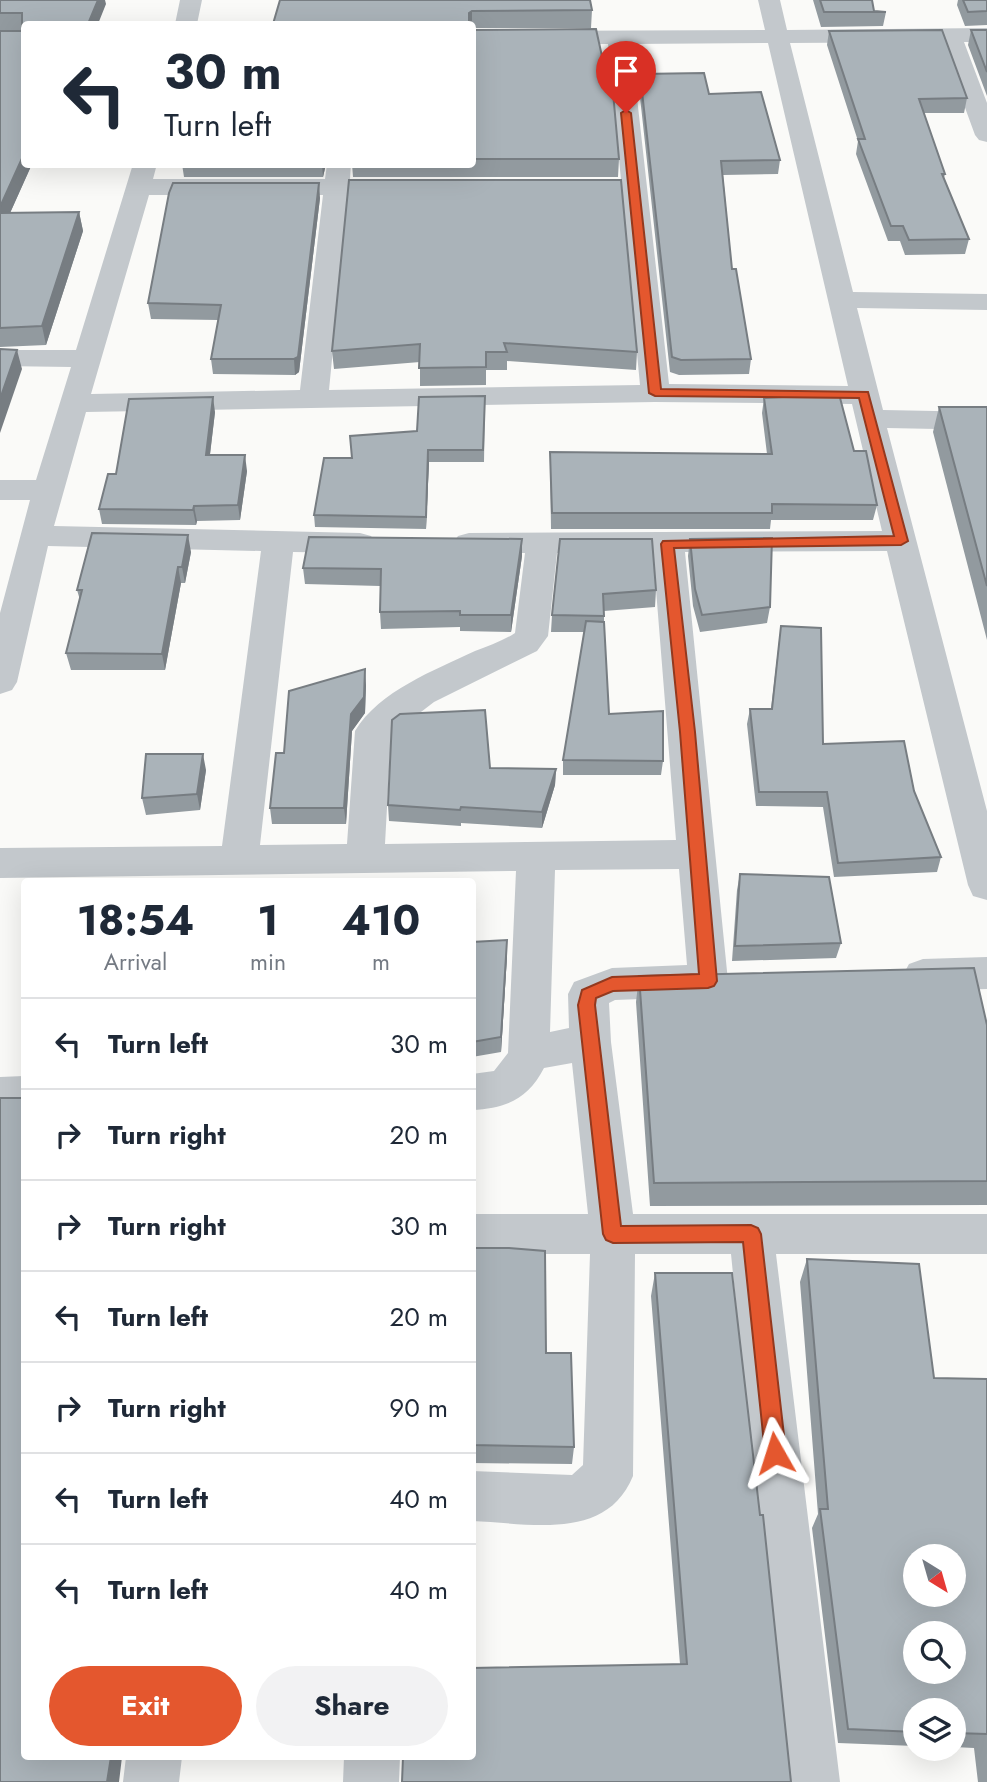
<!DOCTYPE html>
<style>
body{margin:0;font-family:Jost,sans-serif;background:#f2f2f3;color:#1f2937;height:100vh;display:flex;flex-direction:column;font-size:26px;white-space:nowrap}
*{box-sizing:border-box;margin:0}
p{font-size:23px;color:#747a83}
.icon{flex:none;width:38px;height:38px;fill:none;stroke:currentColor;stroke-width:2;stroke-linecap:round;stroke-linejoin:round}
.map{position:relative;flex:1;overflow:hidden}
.side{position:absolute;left:21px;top:878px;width:455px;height:882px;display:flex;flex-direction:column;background:#fff;border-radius:7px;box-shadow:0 7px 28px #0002}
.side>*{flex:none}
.hud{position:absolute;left:21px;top:21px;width:455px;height:147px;border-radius:7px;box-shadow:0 7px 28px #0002;background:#fff;color:#1f2937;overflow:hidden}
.needle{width:46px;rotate:143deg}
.fabs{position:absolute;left:903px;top:1544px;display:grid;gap:14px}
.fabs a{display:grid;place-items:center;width:63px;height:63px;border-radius:50%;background:#fff;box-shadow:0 7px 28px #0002;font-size:35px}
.pin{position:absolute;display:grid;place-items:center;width:60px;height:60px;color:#fff;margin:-72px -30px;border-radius:50% 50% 50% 0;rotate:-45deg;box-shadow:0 0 7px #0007}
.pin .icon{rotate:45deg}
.me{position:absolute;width:77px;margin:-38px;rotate:354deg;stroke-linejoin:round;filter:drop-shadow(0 0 5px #0008)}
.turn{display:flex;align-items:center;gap:24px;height:147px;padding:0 28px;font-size:32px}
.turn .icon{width:91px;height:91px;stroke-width:2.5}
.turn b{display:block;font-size:49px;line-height:60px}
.eta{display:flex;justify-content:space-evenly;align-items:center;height:119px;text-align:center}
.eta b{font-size:42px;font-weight:700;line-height:49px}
.action{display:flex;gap:14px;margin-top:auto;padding:14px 28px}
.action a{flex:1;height:80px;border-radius:42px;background:#e4572e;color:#fff;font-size:28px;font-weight:700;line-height:80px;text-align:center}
.action a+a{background:#f2f2f3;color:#1f2937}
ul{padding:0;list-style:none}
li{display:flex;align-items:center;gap:21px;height:91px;padding:0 28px;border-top:2px solid #e0e1e3}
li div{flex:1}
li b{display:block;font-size:26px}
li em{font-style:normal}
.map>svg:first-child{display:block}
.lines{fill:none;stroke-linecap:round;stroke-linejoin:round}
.minor{fill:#c3c8cc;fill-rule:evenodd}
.wall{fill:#929a9f}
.shaded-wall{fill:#777d82}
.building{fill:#aab3b9;stroke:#777d82;stroke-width:2;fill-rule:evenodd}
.route{fill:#e4572e;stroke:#94391e;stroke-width:2}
</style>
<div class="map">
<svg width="987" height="1782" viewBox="0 0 987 1782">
<rect width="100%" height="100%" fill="#fafaf8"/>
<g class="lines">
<path class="minor" d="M180,0H202L197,24H175Z
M758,0H780L787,30L987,28V42H964L987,103V142L979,140L975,135L941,42L790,43L853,292L987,294V310L857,308L883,410L987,412V430L887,428L987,811V900L973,896L968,885L887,551L685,552L728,981L722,993C710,997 702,994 691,997L615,1000L609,1003L611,1042L633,1214H987V1254H776L840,1782H784L731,1254H635L633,1476C606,1542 530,1523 472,1521V1471L572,1475L583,1465L590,1254H472V1214H588L572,1063L544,1068C528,1099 507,1108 472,1110V1074L494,1071L508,1053L516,871L0,878V848L222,846L261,551L48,546L17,682L12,690L0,694V613L30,500H0V480H36L71,367L0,366V350H76L133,164H157L153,179H325L327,164H351L350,179L411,182L415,187L411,192L348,195L329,390L640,385L622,196L562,193L558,188L562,183L621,180L608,44L472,45V31L765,30ZM768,43L848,386L669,384L631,44ZM149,195H323L300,390L91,394ZM655,402L852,404L882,531L469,533L458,536L453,543L458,550L469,553H525L515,633C503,641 488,646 475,651C435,670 379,691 355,731L347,844L260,845L293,552L360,553L371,550L376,543L371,536L360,533L54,526L86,412ZM653,552L676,840L385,844L391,735L434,702L537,651L548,636L557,553ZM679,869L687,965L612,968L574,982L568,994L569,1028L550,1032L555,870Z
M987,957V989L923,991L909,986L903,975L909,964L923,959Z
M24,1076V1112L0,1113V1077Z
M126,1757H182L179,1782H123Z
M344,1757H400L399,1782H343Z"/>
</g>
<path class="wall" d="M0,0L106,4L24,24V164H32L10,213L79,212L83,231L46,345L0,347Z
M280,0L592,10L591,28H472V24H273Z
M813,0H872L874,11L886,12L883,26L821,27Z
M958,0H987V25L965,26L957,5Z
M472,30L619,159L618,177H353L352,164H472Z
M971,30H987V96L968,45Z
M829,31L967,98L964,113H924L945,174L944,178L969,239L965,254L905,255L900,241H888L856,154L858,141L827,45Z
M640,74L709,94L780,160L778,174L723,175L732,269L751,359L749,374L679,375L670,372L639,88Z
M182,164H326L323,177H184Z
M349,180L637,352L636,370L507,361V370H486V385L420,386V362L334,369L332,351Z
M320,198L299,372L295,375L213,374L211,359L218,320L151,319L148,303Z
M485,396L484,462H429L426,529L315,527L314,515L352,458L417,431Z
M764,398L854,451L877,505L873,520H771L770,529H551L550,452L767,454L762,413Z
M939,407H987V640L933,432Z
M215,412L210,455L247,471L240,520L197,521L196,525L102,524L99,509L116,474Z
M560,539L656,590L655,607L604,611V622L609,714L663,761L661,775H563V760L584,632H551L552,615Z
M690,539L770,607L767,623L700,632L693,606L688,556Z
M191,552L185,583H181L165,670H71L66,653L80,600L77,590Z
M522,556L511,632L460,631V627L381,629L380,612V586L305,584L303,568Z
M781,626L823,744L914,791L941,857L937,872L834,877L823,807L756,806L747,724L750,709H771L779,641Z
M366,685L365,713L352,731L346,824H272L270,808L284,753Z
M490,768L556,769L555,785L542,828L461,823V826L389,821L388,805Z
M206,770L200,810L146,815L142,798Z
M740,874L841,943L836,958L732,961L737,890Z
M472,942L507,956L501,1052L472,1057Z
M639,976L987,1025V1205L650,1206L636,1002Z
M472,1248L546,1353L574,1447L572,1464L472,1463Z
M807,1259L934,1378L987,1379V1782H978L974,1748L954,1747V1710H915V1746L838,1743L812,1528L818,1514L800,1282Z
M655,1273L791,1782L680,1664L651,1296Z
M233,1757H314V1759Z"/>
<path class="shaded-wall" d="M98,0H105L106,4L98,24H88Z
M472,11V24H469V13Z
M24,154V164H32L2,231L0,224V207Z
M322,164H326L323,177Z
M319,183L320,198L299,372L295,375L294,359Z
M79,212L83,231L46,345L42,326Z
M17,350L22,369L0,433V399Z
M213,397L215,412L208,470L206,455Z
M428,450L429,462L426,529V517Z
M245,455L247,471L240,520L238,505Z
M194,506L197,521L196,525L193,510Z
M188,535L191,552L185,583L182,567Z
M522,539V556L511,632V615Z
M178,567L181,583L165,670L162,654Z
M365,669L366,685L365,713L352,731L346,824L344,808L351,714Z
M203,754L206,770L200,810L197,794Z
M556,769L555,785L542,828V812Z
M507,940V956L501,1052V1037Z
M111,1757H122L119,1782H107Z"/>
<path class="building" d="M0,0H98L88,24H24V154L0,207V31H22V13H0Z
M280,0H590L592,10L472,11L469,13V24H273Z
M820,0H872L874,11L886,12H824Z
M963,0H987V11L968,12Z
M596,29L605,70H611L619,159H472V30Z
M942,30L967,98L919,99L945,174H942L969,239L909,240L903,226H891L858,139H865L829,31Z
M971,30H987V72Z
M704,73L709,94L761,92L780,160L721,161L732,269H736L751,359L681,360L672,357L640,74Z
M349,180H621L637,352L504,343L507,352H486V367L419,368L420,344L332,351Z
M173,183H319L298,357L294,359H211L221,305L148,303L169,193Z
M79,212L42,326L0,328V213Z
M0,349L17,350L0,399Z
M839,394L854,451H866L877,505L772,504V513H552L550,452L772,454L764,398Z
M485,396L483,450H428L426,517L314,515L324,458H352L350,436L417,431L419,397Z
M213,397L206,455H245L238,505L194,506L193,510L99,509L108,474H116L129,399Z
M939,407H987V586Z
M92,533L188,535L182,567H178L162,654L66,653L82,590H77Z
M309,537L522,539L511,615H460V611L380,612L381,569L303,568Z
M772,538L770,607L702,615L695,589L690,539Z
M560,539H652L656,590L603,594L604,616L552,615Z
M586,621L604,622L609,714L663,711V761L563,760Z
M781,626L821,628L823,744L904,741L914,791L941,857L838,863L827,792H759L750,709H772Z
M365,669L364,697L351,714L344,808H270L276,753H284L289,691Z
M485,710L490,768L556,769L542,812L461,807L460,810L388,805L392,720L400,714Z
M146,754H203L197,794L142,798Z
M740,874L829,877L841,943L735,946Z
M507,940L501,1037L472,1042V942Z
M974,968L987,1025V1181L654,1183L639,976Z
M0,1098H24V1757H111L107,1782H0Z
M472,1248H509L545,1251L546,1353H571L574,1447L472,1445Z
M807,1259L919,1264L934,1378L987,1379V1734L954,1733V1710H915V1732L848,1729L820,1509H828ZM915,1556H954V1594H915ZM915,1633H954V1671H915Z
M655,1273H732L760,1515H763L791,1782H402L403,1757H472V1668L687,1664Z"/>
<path class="route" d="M626,110L631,113L661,389L868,392L908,541L901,545L674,548L695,732L717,981L714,986L708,988L613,991L596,998L595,1005L621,1226L751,1225L758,1228L761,1234L786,1453L783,1460L775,1463L768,1460L765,1453L743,1242L613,1243L606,1240L603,1234L578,1005L582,990L612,977L699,974L680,732L661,544L663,541L894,536L859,398L655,396L649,393L621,113Z"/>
</svg>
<div class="fabs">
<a><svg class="needle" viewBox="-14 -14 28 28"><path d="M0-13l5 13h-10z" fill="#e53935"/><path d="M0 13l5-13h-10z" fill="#747a83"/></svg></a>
<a><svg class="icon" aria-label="search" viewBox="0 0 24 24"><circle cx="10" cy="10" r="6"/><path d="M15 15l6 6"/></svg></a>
<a><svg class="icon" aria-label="layers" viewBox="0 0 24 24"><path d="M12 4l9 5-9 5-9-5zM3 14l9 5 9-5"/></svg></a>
</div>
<div class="pin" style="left:626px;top:113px;background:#d93025"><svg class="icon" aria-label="arrive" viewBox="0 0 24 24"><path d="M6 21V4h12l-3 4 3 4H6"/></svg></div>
<svg class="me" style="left:775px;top:1453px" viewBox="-20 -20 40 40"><path d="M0-17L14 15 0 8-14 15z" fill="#e4572e" stroke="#fff" stroke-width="4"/></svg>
<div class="hud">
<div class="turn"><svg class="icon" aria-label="left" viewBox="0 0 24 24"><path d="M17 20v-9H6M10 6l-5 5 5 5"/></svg><div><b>30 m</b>Turn left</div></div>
</div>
<section class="side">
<div class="eta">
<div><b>18:54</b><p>Arrival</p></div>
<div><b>1</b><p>min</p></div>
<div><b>410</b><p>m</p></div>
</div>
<ul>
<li><svg class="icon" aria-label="left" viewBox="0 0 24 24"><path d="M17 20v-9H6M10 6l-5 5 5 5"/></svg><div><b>Turn left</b></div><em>30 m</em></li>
<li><svg class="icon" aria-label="right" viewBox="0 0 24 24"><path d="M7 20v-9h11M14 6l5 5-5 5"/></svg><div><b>Turn right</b></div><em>20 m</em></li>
<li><svg class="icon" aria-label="right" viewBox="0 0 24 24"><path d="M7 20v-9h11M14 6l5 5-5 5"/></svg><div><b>Turn right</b></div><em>30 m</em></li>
<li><svg class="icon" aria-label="left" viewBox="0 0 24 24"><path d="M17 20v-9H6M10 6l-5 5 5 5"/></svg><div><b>Turn left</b></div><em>20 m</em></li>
<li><svg class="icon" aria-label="right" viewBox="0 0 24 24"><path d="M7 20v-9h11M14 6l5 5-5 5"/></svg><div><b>Turn right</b></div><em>90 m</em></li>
<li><svg class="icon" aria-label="left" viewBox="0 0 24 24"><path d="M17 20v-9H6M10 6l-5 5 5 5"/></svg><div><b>Turn left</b></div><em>40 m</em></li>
<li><svg class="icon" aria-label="left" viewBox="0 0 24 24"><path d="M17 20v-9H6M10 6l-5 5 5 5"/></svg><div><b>Turn left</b></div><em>40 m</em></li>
</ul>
<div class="action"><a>Exit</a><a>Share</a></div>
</section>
</div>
